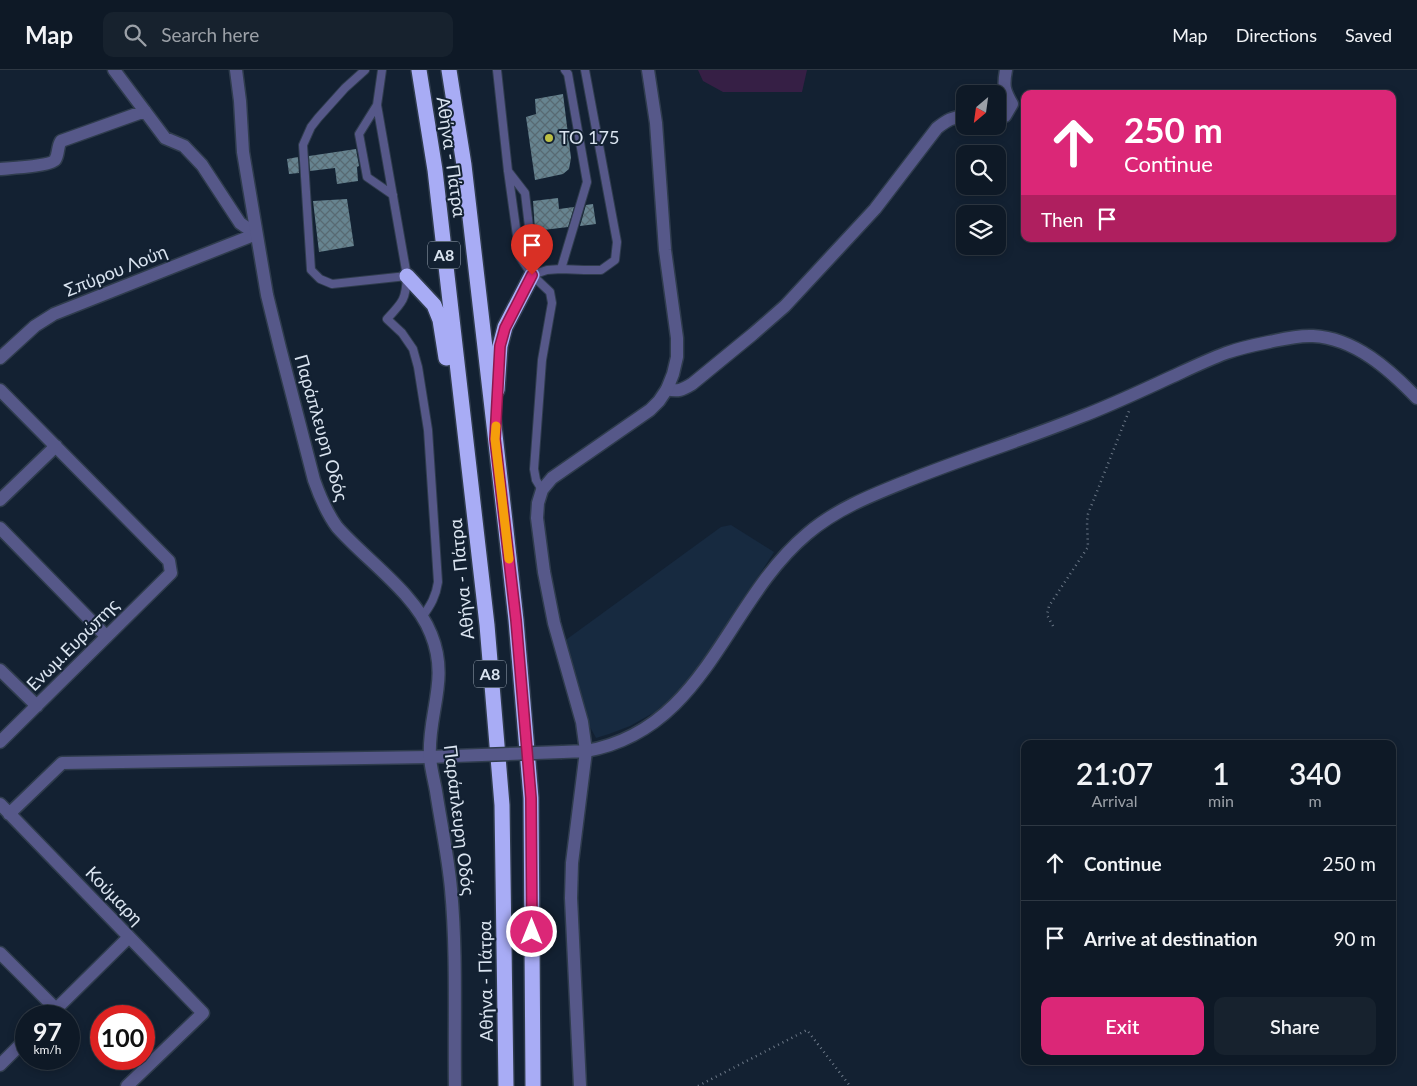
<!DOCTYPE html>
<meta charset="utf-8">
<style>
body{margin:0;font-family:Lato,sans-serif;background:#17222e;color:#f1f3f6;height:100vh;display:flex;flex-direction:column;font-size:19px;white-space:nowrap}
*{box-sizing:border-box;margin:0}
p{font-size:16px;color:#9ba0a7}
.icon{flex:none;width:28px;height:28px;fill:none;stroke:currentColor;stroke-width:2;stroke-linecap:round;stroke-linejoin:round}
.map{position:relative;flex:1;overflow:hidden}
.panel{position:absolute;left:1021px;top:670px;width:375px;height:325px;display:flex;flex-direction:column;background:#0e1926;border-radius:10px;box-shadow:0 2px 8px #0003,0 0 0 1px #2e3843}
.panel>*{flex:none}
.banner{position:absolute;left:1021px;top:20px;width:375px;height:152px;border-radius:10px;box-shadow:0 2px 8px #0003,0 0 0 1px #2e3843;background:#db2777;color:#fff;overflow:hidden}
.needle{width:32px;rotate:209deg}
.fabs{position:absolute;left:956px;top:15px;display:grid;gap:10px}
.fabs a{display:grid;place-items:center;width:50px;height:50px;border-radius:10px;background:#0e1926;box-shadow:0 2px 8px #0003,0 0 0 1px #2e3843;font-size:25px}
.speed{position:absolute;left:15px;top:935px;display:flex;gap:10px;font-size:25px;font-weight:700;text-align:center}
.speed>*{display:grid;place-content:center;width:65px;height:65px;border-radius:50%;background:#0e1926;box-shadow:0 2px 8px #0003,0 0 0 1px #2e3843;line-height:1}
.speed small{font-size:12px;font-weight:400}
.speed .limit{border:8px solid #d22;background:#fff;color:#111}
.pin{position:absolute;display:grid;place-items:center;width:42px;height:42px;color:#fff;margin:-51px -21px;border-radius:50% 50% 50% 0;rotate:-45deg;box-shadow:0 0 5px #0007}
.pin .icon{rotate:45deg}
.me{position:absolute;width:55px;margin:-28px;rotate:0deg;stroke-linejoin:round;filter:drop-shadow(0 0 4px #0008)}
.turn{display:flex;align-items:center;gap:18px;height:105px;padding:0 20px;font-size:22px}
.turn .icon{width:65px;height:65px;stroke-width:2.5}
.turn b{display:block;font-size:35px;line-height:42px}
.then{display:flex;align-items:center;height:48px;padding:0 20px;background:#0003;gap:10px;font-size:19px}
.eta{display:flex;justify-content:space-evenly;align-items:center;height:85px;text-align:center}
.eta b{font-size:30px;font-weight:600;line-height:35px}
.action{display:flex;gap:10px;margin-top:auto;padding:10px 20px}
.action a{flex:1;height:58px;border-radius:10px;background:#db2777;color:#fff;font-size:20px;font-weight:600;line-height:58px;text-align:center}
.action a+a{background:#17222e;color:#f1f3f6}
ul{padding:0;list-style:none}
li{display:flex;align-items:center;gap:15px;height:75px;padding:0 20px;border-top:1px solid #2e3843}
li div{flex:1}
li b{display:block;font-size:19px}
li em{font-style:normal}
header{display:flex;align-items:center;gap:30px;box-sizing:border-box;height:70px;padding:0 25px;background:#0e1926;border-bottom:1px solid #2e3843}
header strong{font-size:24px}
nav{display:flex;gap:28px;margin-inline-start:auto;font-size:18px}
.search{width:350px;height:45px;background:#17222e;display:flex;align-items:center;gap:12px;box-sizing:border-box;padding:0 18px;border-radius:10px;color:#9ba0a7;font-size:19px}
.map>svg:first-child{display:block}
.built{fill:#172a40}
.green{fill:#361f45}
.building{fill:url(#building-cross-hatch)}
.lines{fill:none;stroke-linecap:round;stroke-linejoin:round}
.service-casing{stroke:#2f3c4d;stroke-width:10}
.minor-casing{stroke:#2f3c4d;stroke-width:15}
.tertiary-casing{stroke:#2f3c4d;stroke-width:15}
.motorway-casing{stroke:#2f3c4d;stroke-width:18}
.path{stroke:#6d7988;stroke-width:2.5;stroke-dasharray:1 4;stroke-linecap:butt}
.service{stroke:#565889;stroke-width:8}
.minor{stroke:#565889;stroke-width:12}
.tertiary{stroke:#565889;stroke-width:12}
.motorway{stroke:#a8acf5;stroke-width:15}
.tertiary-bridge-casing{stroke:#2f3c4d;stroke-width:15;stroke-linecap:butt}
.tertiary-bridge{stroke:#565889;stroke-width:12}
.route-casing{stroke:#8e194d;stroke-width:12}
.route{stroke:#db2777;stroke-width:9}
.slow{stroke:#f59e0b;stroke-width:9}
.poi-dot{fill:#bcbf44;stroke:#132132;stroke-width:2}
.labels{text-anchor:middle;stroke-width:4;stroke-linejoin:round;paint-order:stroke}
.shield{fill:#132132;stroke:#9eaab7;stroke-width:1}
.shield-label{font-size:16px;font-weight:bold;fill:#dae4f0}
.poi-label{font-size:18px;fill:#dae4f0;stroke:#132132;text-anchor:start}
.street-label{font-size:18px;fill:#dae4f0;stroke:#132132}
</style>
<header>
<strong>Map</strong>
<div class="search"><svg class="icon" aria-label="search" viewBox="0 0 24 24"><circle cx="10" cy="10" r="6"/><path d="M15 15l6 6"/></svg>Search here</div>
<nav><a>Map</a><a>Directions</a><a>Saved</a></nav>
</header>
<div class="map">
<svg width="1417" height="1016" viewBox="0 0 1417 1016">
<defs>
<pattern id="building-cross-hatch" width="8" height="8" patternUnits="userSpaceOnUse" patternTransform="scale(1.25)"><rect width="8" height="8" fill="#678490"/><path d="M0 0l8 8M0 8l8-8" fill="none" stroke="#586a73"/></pattern>
</defs>
<rect width="100%" height="100%" fill="#132132"/>
<path class="built" d="M731,455L774,482L699,599L684,617L655,642L630,656L609,664L596,668L588,653L563,572L721,457Z"/>
<path class="green" d="M698,0H807L802,22H723L703,11Z"/>
<path class="building" d="M563,24L571,88L569,99L563,104L535,110L526,47L536,44L535,29Z
M356,79L359,96L357,97L358,111L337,114L335,98L310,101L309,86Z
M298,87L299,103L289,104L287,89Z
M558,128L559,139L574,137L568,157L535,161L533,131Z
M347,129L354,176L319,182L313,131Z
M593,134L596,154L580,156L586,135Z"/>
<g class="lines">
<defs>
<path id="service" d="M365,0L345,18L318,48L311,57L303,75L311,200L320,209L332,214L407,206
M382,0L377,35L407,206C406,229 403,232 387,249L402,263L413,279L418,297L428,360L438,512C436,526 431,535 422,547
M497,0L508,101L520,187L532,205L550,222L552,233L542,290L534,399L536,410L542,420
M377,35L359,64L367,107L393,125
M508,101L525,123L530,165L519,180
M561,199L584,200H601L615,190L617,172L585,0
M532,205L547,200L561,199L587,112L568,4L565,0"/>
<path id="minor" d="M114,0L165,68L184,76L202,95L240,153L256,164
M998,47L1005,46L1012,34C1004,20 1003,16 1006,0
M0,99C10,98 50,96 55,90C59,84 57,77 61,71L145,41
M0,288L35,256L54,244L256,164
M667,319C678,322 682,320 692,314L753,264L785,236L875,139L937,58C946,51 953,46 965,47
M0,320L169,491L171,503L0,672
M0,430L56,376
M0,458L106,566
M0,600L37,636
M586,681C706,660 725,533 807,464C836,439 872,425 907,411C964,388 1023,370 1080,347C1114,334 1147,318 1180,303C1195,296 1210,289 1226,283C1240,278 1254,275 1269,272C1283,269 1298,265 1313,266C1355,268 1390,300 1417,328
M0,734L203,943L127,1016
M9,744L62,693L430,687
M0,883L56,939
M49,946L129,867
M0,995L26,969"/>
<path id="tertiary" d="M236,0L240,31L243,82L267,225L280,278L314,410C320,427 326,442 337,457C366,490 415,523 431,564C450,610 427,644 430,688C431,699 434,710 436,721C441,754 448,786 451,819C457,884 454,950 455,1016
M562,682L586,681
M430,687L453,686
M580,1016L571,828L572,793L586,681L582,652L554,553L544,502L537,448L538,433L542,420L552,408L650,340L659,331L667,319L673,304L677,287V268L665,180L656,53L648,0"/>
<path id="motorway" d="M419,0L435,100L487,555L502,735L506,1016
M449,0L464,95L506,460L516,550L531,728L533,1016
M407,206L434,235L440,250L446,288
M497,320L500,276L505,257L532,205"/>
</defs>
<use href="#service" class="service-casing"/>
<use href="#minor" class="minor-casing"/>
<use href="#tertiary" class="tertiary-casing"/>
<use href="#motorway" class="motorway-casing"/>
<path class="path" d="M1053,556L1047,545L1049,536L1088,477L1087,452L1088,444L1129,341
M698,1016L807,960L850,1016"/>
<use href="#service" class="service"/>
<use href="#minor" class="minor"/>
<use href="#tertiary" class="tertiary"/>
<use href="#motorway" class="motorway"/>
<defs>
<path id="tertiary-bridge" d="M453,686L562,682"/>
</defs>
<use href="#tertiary-bridge" class="tertiary-bridge-casing"/>
<use href="#tertiary-bridge" class="tertiary-bridge"/>
</g>
<g class="lines">
<defs>
<path id="route" d="M532,862L531,728L516,550L495,369L500,276L505,258L532,205"/>
</defs>
<use href="#route" class="route-casing"/>
<use href="#route" class="route"/>
<path class="slow" d="M496,356L495,369L509,489"/>
</g>
<circle class="poi-dot" cx="549" cy="68" r="5"/>
<g class="labels">
<g class="shield">
<rect x="428" y="171.5" width="32" height="27" rx="4"/>
<rect x="474" y="590.5" width="32" height="27" rx="4"/>
</g>
<g class="shield-label">
<text x="444" y="191">Α8</text>
<text x="490" y="610">Α8</text>
</g>
<g class="poi-label">
<text x="559" y="74">TO 175</text>
</g>
<g class="street-label">
<text transform="translate(451 87) rotate(82)" y="6">Αθήνα - Πάτρα</text>
<text transform="translate(116 201) rotate(-22)" y="6">Σπύρου Λούη</text>
<text transform="translate(321 358) rotate(74)" y="6">Παράπλευρη Οδός</text>
<text transform="translate(462 509) rotate(-96)" y="6">Αθήνα - Πάτρα</text>
<text transform="translate(73 575) rotate(-45)" y="6">Ενωμ.Ευρώπης</text>
<text transform="translate(459 750) rotate(83)" y="6">Παράπλευρη Οδός</text>
<text transform="translate(114 826) rotate(46)" y="6">Κούμαρη</text>
<text transform="translate(486 911) rotate(-91)" y="6">Αθήνα - Πάτρα</text>
</g>
</g>
</svg>
<div class="fabs">
<a><svg class="needle" viewBox="-14 -14 28 28"><path d="M0-13l5 13h-10z" fill="#e53935"/><path d="M0 13l5-13h-10z" fill="#9ba0a7"/></svg></a>
<a><svg class="icon" aria-label="search" viewBox="0 0 24 24"><circle cx="10" cy="10" r="6"/><path d="M15 15l6 6"/></svg></a>
<a><svg class="icon" aria-label="layers" viewBox="0 0 24 24"><path d="M12 4l9 5-9 5-9-5zM3 14l9 5 9-5"/></svg></a>
</div>
<div class="speed"><div>97<small>km/h</small></div><div class="limit">100</div></div>
<div class="pin" style="left:532px;top:205px;background:#d93025"><svg class="icon" aria-label="arrive" viewBox="0 0 24 24"><path d="M6 21V4h12l-3 4 3 4H6"/></svg></div>
<svg class="me" style="left:532px;top:862px" viewBox="-20 -20 40 40"><circle r="17" fill="#db2777" stroke="#fff" stroke-width="3"/><path d="M0-11L8 9 0 5-8 9z" fill="#fff"/></svg>
<div class="banner">
<div class="turn"><svg class="icon" aria-label="ahead" viewBox="0 0 24 24"><path d="M12 20V5M6 11l6-6 6 6"/></svg><div><b>250 m</b>Continue</div></div>
<div class="then">Then<svg class="icon" aria-label="arrive" viewBox="0 0 24 24"><path d="M6 21V4h12l-3 4 3 4H6"/></svg></div>
</div>
<section class="panel">
<div class="eta">
<div><b>21:07</b><p>Arrival</p></div>
<div><b>1</b><p>min</p></div>
<div><b>340</b><p>m</p></div>
</div>
<ul>
<li><svg class="icon" aria-label="ahead" viewBox="0 0 24 24"><path d="M12 20V5M6 11l6-6 6 6"/></svg><div><b>Continue</b></div><em>250 m</em></li>
<li><svg class="icon" aria-label="arrive" viewBox="0 0 24 24"><path d="M6 21V4h12l-3 4 3 4H6"/></svg><div><b>Arrive at destination</b></div><em>90 m</em></li>
</ul>
<div class="action"><a>Exit</a><a>Share</a></div>
</section>
</div>
